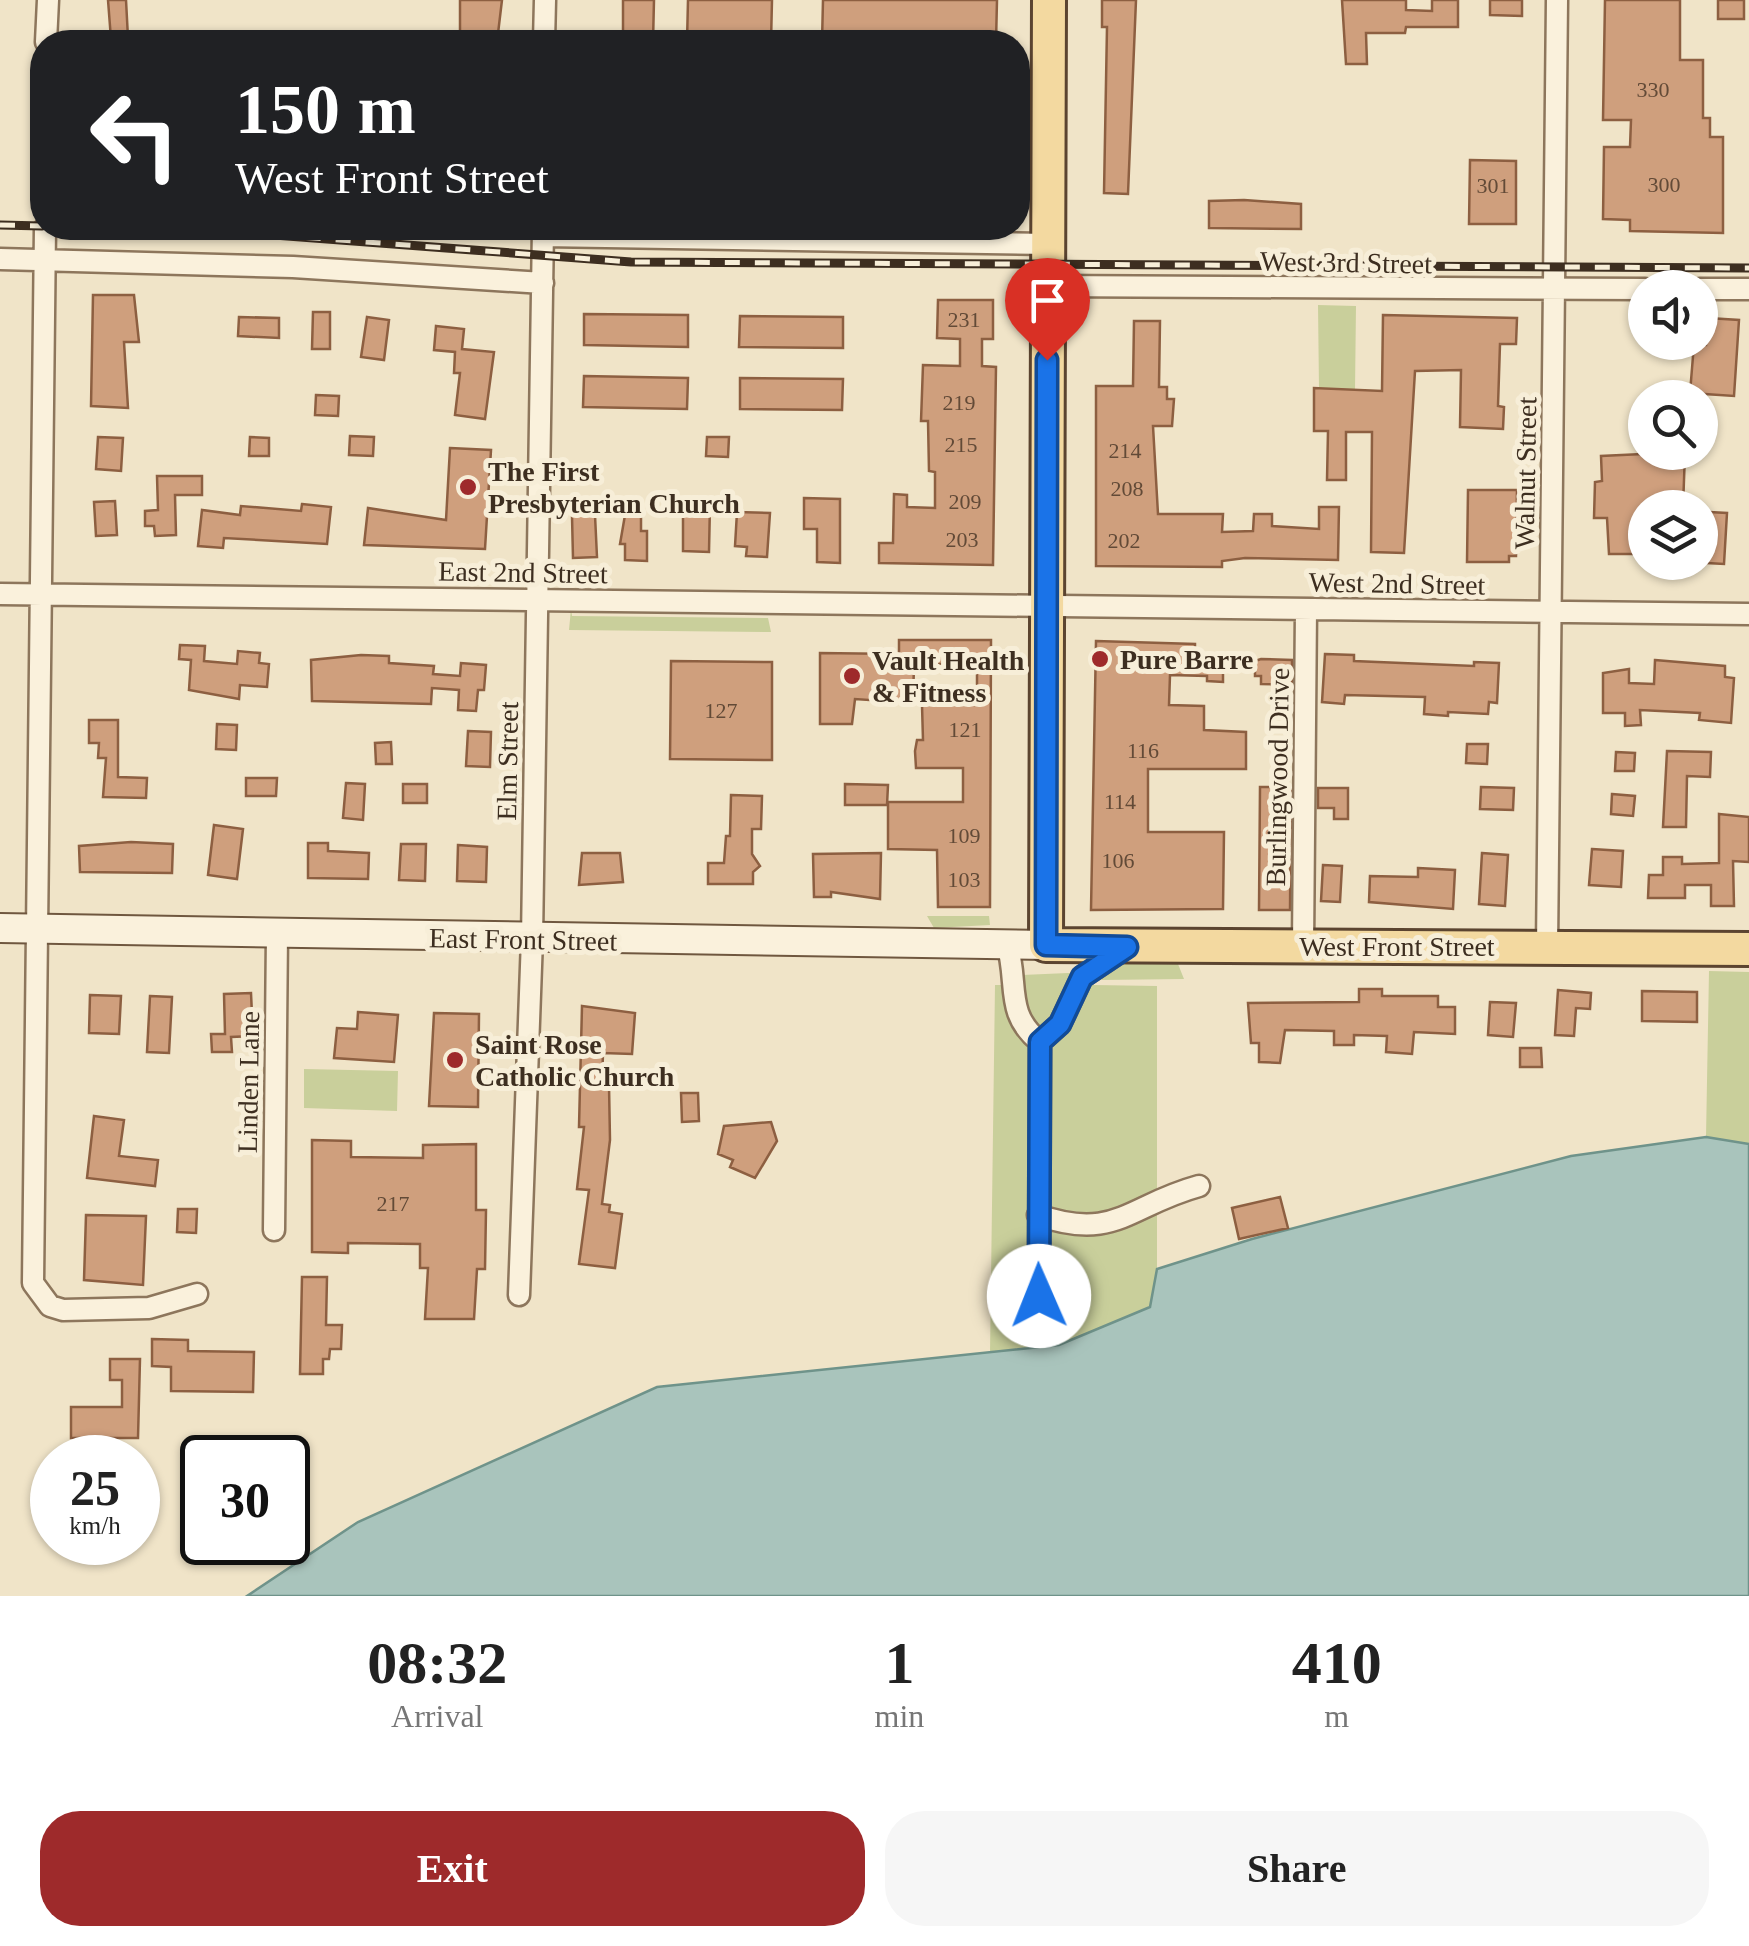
<!DOCTYPE html>
<style>
body{margin:0;font-family:"Times New Roman",serif;background:#f6f6f6;color:#222;height:100vh;display:flex;flex-direction:column;font-size:38px;white-space:nowrap}
*{box-sizing:border-box;margin:0}
p{font-size:32px;color:#767676}
.icon{flex:none;width:55px;height:55px;fill:none;stroke:currentColor;stroke-width:2;stroke-linecap:round;stroke-linejoin:round}
.map{position:relative;height:1596px;overflow:hidden}
.side{display:flex;flex-direction:column;background:#fff;flex:1}
.side>*{flex:none}
.guide{position:absolute;left:30px;top:30px;width:1000px;height:210px;border-radius:40px;box-shadow:0 2px 8px #0004;background:#202124;color:#fff;overflow:hidden}
.controls{position:absolute;left:1628px;top:270px;display:grid;gap:20px}
.controls a{display:grid;place-items:center;width:90px;height:90px;border-radius:50%;background:#fff;box-shadow:0 2px 8px #0004;font-size:50px}
.speed{position:absolute;left:30px;top:1435px;display:flex;gap:20px;font-size:50px;font-weight:700;text-align:center}
.speed>*{display:grid;place-content:center;width:130px;height:130px;border-radius:50%;background:#fff;box-shadow:0 2px 8px #0004;line-height:1}
.speed small{font-size:25px;font-weight:400}
.speed .limit{border:5px solid #111;border-radius:15px;background:#fff;color:#111}
.pin{position:absolute;display:grid;place-items:center;width:85px;height:85px;color:#fff;margin:-102px -42px;border-radius:50% 50% 50% 0;rotate:-45deg;box-shadow:0 0 10px #0007}
.pin .icon{rotate:45deg}
.me{position:absolute;width:110px;margin:-55px;rotate:359deg;stroke-linejoin:round;filter:drop-shadow(0 0 8px #0008)}
.turn{display:flex;align-items:center;gap:35px;height:210px;padding:0 40px;font-size:45px}
.turn .icon{width:130px;height:130px;stroke-width:2.5}
.turn b{display:block;font-size:70px;line-height:85px}
.eta{display:flex;justify-content:space-evenly;align-items:center;height:170px;text-align:center}
.eta b{font-size:60px;font-weight:700;line-height:70px}
.action{display:flex;gap:20px;margin-top:auto;padding:20px 40px}
.action a{flex:1;height:115px;border-radius:40px;background:#9e2a2b;color:#fff;font-size:40px;font-weight:700;line-height:115px;text-align:center}
.action a+a{background:#f6f6f6;color:#222}
.map>svg:first-child{display:block}
.green{fill:#c9cf9b}
.water{fill:#a9c4bc;stroke:#6f938a;stroke-width:2.5}
.building{fill:#cf9f7d;stroke:#8d5f41;stroke-width:2.5}
.lines{fill:none;stroke-linecap:round;stroke-linejoin:round}
.street-casing{stroke:#8d765c;stroke-width:25}
.secondary-casing{stroke:#6f573f;stroke-width:32}
.primary-casing{stroke:#5b4430;stroke-width:38}
.street{stroke:#faf1dc;stroke-width:20}
.secondary{stroke:#faf1dc;stroke-width:28}
.primary{stroke:#f3d9a0;stroke-width:32}
.rail-casing{stroke:#3d2e20;stroke-width:9}
.rail{stroke:#f7eed8;stroke-width:5;stroke-dasharray:15;stroke-linecap:butt}
.route-casing{stroke:#114b97;stroke-width:25}
.route{stroke:#1a73e8;stroke-width:18}
.poi-dot{fill:#9e2a2b;stroke:#f7eed8;stroke-width:4}
.labels{text-anchor:middle;stroke-width:10;stroke-linejoin:round;paint-order:stroke}
.number-label{font-size:22px;fill:#624a37}
.street-label{font-size:28px;fill:#3d2e20;stroke:#f7eed8}
.poi-label{font-size:28px;font-weight:bold;fill:#3d2e20;stroke:#f7eed8;text-anchor:start}
</style>
<div class="map">
<svg width="1749" height="1596" viewBox="0 0 1749 1596">
<rect width="100%" height="100%" fill="#f0e4c8"/>
<path class="green" d="M1318,305L1356,306L1355,390L1319,389Z
M571,609L572,616L768,618L771,632L569,630Z
M927,916H989L990,925L934,928Z
M1166,959L1178,964L1184,979L1102,980L1095,972L1120,962Z
M1709,971L1749,972V1144L1706,1137Z
M1068,973L1078,974L1089,985L1090,981L1094,985L1157,986V1269L1150,1307L1059,1345L990,1353L995,985H1021L1022,975Z
M304,1069L398,1071L397,1111L304,1108Z"/>
<path class="water" d="M1706,1137L1749,1144V1596H247L358,1522L657,1387L1059,1345L1150,1307L1157,1269L1252,1239L1571,1156Z"/>
<path class="building" d="M108,0H126L128,38L111,39Z
M460,0H502L497,42H460Z
M623,0H654L653,42H623Z
M688,0H772L771,42H687Z
M823,0H997L996,42H822Z
M1102,0H1136L1128,194L1104,193L1107,27H1102Z
M1342,0H1406V10L1432,11V0H1458V27H1406L1405,33H1366L1367,64H1346Z
M1490,0H1522V16L1490,15Z
M1605,0H1680V60H1703V118H1710V137H1723V233L1630,231V220L1603,219L1604,147H1630L1631,120H1603Z
M1718,0H1744V19H1718Z
M1470,160L1516,161V224H1469Z
M1244,200L1301,204V229L1209,228V201Z
M93,295H134L139,342H124L128,408L91,406Z
M938,300H993V339H982V366L996,367L993,565L879,563V543H893L894,494L907,495V507L935,508V472L929,471L928,421H921L923,365L960,366V339L937,338Z
M313,312H330V349H312Z
M584,314L688,315V347L584,345Z
M1383,315L1517,318L1516,344H1500L1498,406L1504,407L1503,429L1460,427L1461,370L1415,371L1404,553L1371,552L1372,432H1346V480H1327L1328,431H1314V388L1382,391Z
M740,316L843,317V348L739,347Z
M239,317L279,318V338L238,336Z
M367,317L389,320L384,360L361,357Z
M1708,318L1739,320L1734,396L1690,393L1694,344L1706,345Z
M1134,321H1160L1159,387H1167V399H1174L1172,426H1153L1158,514H1223L1222,532L1253,531L1254,514H1272V526L1319,529V507H1339L1338,560L1245,558L1222,561V567L1096,566V386H1133Z
M436,326L464,329L462,349L494,352L485,419L455,415L460,373H454L455,352L434,350Z
M584,376L688,378L687,409L583,407Z
M740,378L843,379L842,410L740,409Z
M316,395L339,396L338,416L315,415Z
M350,436L374,437L373,456L349,455Z
M98,437L123,438L121,471L96,469Z
M250,437L269,438V456H249Z
M707,437H729L728,457L706,456Z
M450,448L491,450L485,549L364,545L368,508L446,520Z
M1685,452L1683,508H1645L1644,554H1609L1607,518H1594L1595,482L1602,481L1601,456Z
M157,476H202V495H175L176,535L155,536L154,526H145V511L158,510Z
M1468,490H1517L1516,556H1509V562H1467Z
M804,498L840,499V563L817,562V529H804Z
M115,501L117,535L96,536L94,502Z
M302,504L331,507L327,544L224,538L223,548L198,546L202,510L240,515L241,506L301,511Z
M689,504H710L709,552L683,551V508Z
M737,512L770,513L767,557L746,556L747,547L735,546Z
M1709,512L1727,513L1724,564L1707,563Z
M595,515L597,557L573,558L572,516Z
M625,515L641,516V531H647V561L625,560V544H620Z
M899,640H991L990,907H938L937,850L888,849V802H963V768H916L915,751L917,740H923L922,705H977V664H914L913,703L855,699L852,724H820V653L899,654Z
M1096,641L1195,644V658H1223V682L1207,681V676L1170,675L1169,705L1204,706V730L1246,732V769H1148V832H1224L1223,909L1091,910Z
M180,645L205,646L204,661L237,664L238,651L260,653L259,663L269,664L267,687L240,685L239,699L189,690L191,660L179,659Z
M1325,654L1354,655V661L1474,666V662L1499,663L1497,703L1489,702L1488,714L1448,712V716L1424,714L1425,697L1345,695L1344,704L1322,702Z
M361,655L389,656V663L434,666L433,674L460,676L461,663L486,665L484,690H478L476,711L458,710L459,690L432,688L431,704L312,701L311,660Z
M1261,659L1292,660V685L1261,684V676H1255V661Z
M1655,660L1725,666V677L1734,678L1731,723L1699,720L1700,713L1640,710L1641,725L1625,726V713H1603V673L1629,669V683L1654,684Z
M671,661L772,662V760L670,759Z
M89,720H118V777L147,778L146,798L103,797L106,758H98L99,743H89Z
M217,724L237,725L236,750L216,749Z
M468,731L491,732L490,767L466,766Z
M391,742L392,764H376L375,743Z
M1467,744H1488L1487,764L1466,763Z
M1667,751L1711,752L1710,777L1687,776L1686,827H1663Z
M1616,752L1635,753L1634,771H1615Z
M246,778H277L276,796H246Z
M346,783L365,784L363,820L343,818Z
M403,784H427V803H403Z
M845,784L888,785L887,805H845Z
M1260,787H1291L1290,910H1259Z
M1481,787L1514,788L1513,810L1480,809Z
M1318,788H1348V819H1334V808H1318Z
M1612,794L1635,796L1633,816L1611,814Z
M731,795L762,796L761,829H752V854L760,866L753,872V884H708V863H724L726,836H730Z
M1719,814L1749,817V862L1733,861L1734,906H1711V885H1685V898H1648L1649,875H1663V857H1682V864L1719,863Z
M214,825L243,829L237,879L208,875Z
M131,842L173,844L172,873L80,872L79,846Z
M308,843H328V851L369,853L368,879L308,878Z
M401,844H426L425,881L399,880Z
M458,845L487,847L486,882L457,881Z
M1592,849L1623,851L1621,887L1589,885Z
M582,853H620L623,882L579,885Z
M881,853L880,899L831,892V897H814L813,854Z
M1482,853L1508,855L1505,906L1479,904Z
M1323,865L1342,866L1340,902L1321,901Z
M1418,868L1455,870L1453,909L1369,902L1370,876L1418,877Z
M1359,989H1382V996H1438V1007H1455V1034L1414,1032L1412,1054L1386,1052L1387,1036L1354,1035V1045H1334V1031L1285,1030L1280,1063L1259,1062V1043H1251L1248,1003L1359,1002Z
M1558,990L1591,993L1590,1009L1576,1008L1574,1036L1555,1035Z
M1642,991L1697,992V1022L1642,1021Z
M251,993L253,1036L231,1037L232,1052H212L211,1034H225L224,994Z
M90,995L121,996L119,1034L89,1033Z
M150,996L172,997L169,1053L147,1052Z
M1490,1002L1516,1003L1513,1037L1488,1035Z
M582,1006L635,1013L632,1054L603,1053L602,1084L609,1085L610,1140L602,1204L610,1205L609,1212L622,1214L615,1268L579,1264L589,1190L577,1189L584,1127H579Z
M358,1012L398,1015L394,1062L334,1058L337,1028L357,1029Z
M434,1013L479,1014L478,1107L429,1106Z
M1520,1048H1541L1542,1067H1520Z
M681,1093H698L699,1121L682,1122Z
M94,1116L124,1120L119,1156L158,1160L155,1186L87,1178Z
M771,1122L777,1141L755,1178L730,1167L733,1160L718,1154L724,1126Z
M312,1140L351,1141V1157L423,1158V1145L476,1144V1210H486L485,1269H477L474,1319H425L428,1268H420V1244L348,1243V1253L312,1252Z
M1280,1197L1288,1228L1239,1239L1232,1208Z
M178,1209H197L196,1233L177,1232Z
M86,1215L146,1216L143,1285L84,1280Z
M302,1277H327L326,1325H342L341,1349H330L329,1359H323V1374H300Z
M152,1339L188,1340V1351L254,1352L253,1392L171,1391V1367L152,1366Z
M110,1359H140L138,1438H71V1407H122V1380H110Z"/>
<g class="lines">
<defs>
<path id="street" d="M46,42L48,0
M544,42L545,0
M45,228L33,1283L50,1306L63,1310L149,1308L197,1294
M543,236L1047,244
M0,259L293,267L543,283
M1047,286L1645,289
M1700,289H1749
M0,594L1749,614
M1007,944C1019,984 1004,1013 1040,1042
M1303,945L1306,609
M1547,947L1557,0
M1040,1042L1060,1024L1082,977L1127,947
M1038,1215C1115,1242 1129,1205 1199,1186
M274,1230L277,934
M519,1295L532,939L543,228
M1039,1296L1040,1042"/>
<path id="secondary" d="M0,928L1046,945"/>
<path id="primary" d="M1049,0L1046,945L1749,949"/>
</defs>
<use href="#street" class="street-casing"/>
<use href="#secondary" class="secondary-casing"/>
<use href="#primary" class="primary-casing"/>
<use href="#street" class="street"/>
<use href="#secondary" class="secondary"/>
<use href="#primary" class="primary"/>
<defs>
<path id="rail" d="M0,225L42,226
M96,228L274,235L631,262L1749,268"/>
</defs>
<use href="#rail" class="rail-casing"/>
<use href="#rail" class="rail"/>
</g>
<g class="lines">
<defs>
<path id="route" d="M1039,1296L1040,1042L1060,1024L1082,977L1127,947L1046,945L1047,360"/>
</defs>
<use href="#route" class="route-casing"/>
<use href="#route" class="route"/>
</g>
<g class="poi-dot">
<circle cx="468" cy="487" r="10"/>
<circle cx="1100" cy="659" r="10"/>
<circle cx="852" cy="676" r="10"/>
<circle cx="455" cy="1060" r="10"/>
</g>
<g class="labels">
<g class="number-label">
<text x="1653" y="97">330</text>
<text x="1664" y="192">300</text>
<text x="1493" y="193">301</text>
<text x="964" y="327">231</text>
<text x="959" y="410">219</text>
<text x="961" y="452">215</text>
<text x="1125" y="458">214</text>
<text x="1127" y="496">208</text>
<text x="965" y="509">209</text>
<text x="962" y="547">203</text>
<text x="1124" y="548">202</text>
<text x="721" y="718">127</text>
<text x="965" y="737">121</text>
<text x="1143" y="758">116</text>
<text x="1120" y="809">114</text>
<text x="964" y="843">109</text>
<text x="1118" y="868">106</text>
<text x="964" y="887">103</text>
<text x="393" y="1211">217</text>
</g>
<g class="street-label">
<text transform="translate(1346 262) rotate(1)" y="10">West 3rd Street</text>
<text transform="translate(1525 473) rotate(-89)" y="10">Walnut Street</text>
<text transform="translate(523 572) rotate(1)" y="10">East 2nd Street</text>
<text transform="translate(1397 583) rotate(1)" y="10">West 2nd Street</text>
<text transform="translate(507 761) rotate(-89)" y="10">Elm Street</text>
<text transform="translate(1277 777) rotate(-89)" y="10">Burlingwood Drive</text>
<text transform="translate(523 939) rotate(1)" y="10">East Front Street</text>
<text x="1397" y="956">West Front Street</text>
<text transform="translate(248 1082) rotate(-89)" y="10">Linden Lane</text>
</g>
<g class="poi-label">
<text x="488" y="481">The First<tspan x="488" dy="32">Presbyterian Church</tspan></text>
<text x="1120" y="669">Pure Barre</text>
<text x="872" y="670">Vault Health<tspan x="872" dy="32">&amp; Fitness</tspan></text>
<text x="475" y="1054">Saint Rose<tspan x="475" dy="32">Catholic Church</tspan></text>
</g>
</g>
</svg>
<div class="controls">
<a><svg class="icon" aria-label="sound" viewBox="0 0 24 24"><path d="M4 9h4l5-4v14l-5-4H4zM17 9q2 3 0 6"/></svg></a>
<a><svg class="icon" aria-label="search" viewBox="0 0 24 24"><circle cx="10" cy="10" r="6"/><path d="M15 15l6 6"/></svg></a>
<a><svg class="icon" aria-label="layers" viewBox="0 0 24 24"><path d="M12 4l9 5-9 5-9-5zM3 14l9 5 9-5"/></svg></a>
</div>
<div class="speed"><div>25<small>km/h</small></div><div class="limit">30</div></div>
<div class="pin" style="left:1047px;top:360px;background:#d93025"><svg class="icon" aria-label="arrive" viewBox="0 0 24 24"><path d="M6 21V4h12l-3 4 3 4H6"/></svg></div>
<svg class="me" style="left:1039px;top:1296px" viewBox="-20 -20 40 40"><circle r="19" fill="#fff"/><path d="M0-13L10 11 0 6-10 11z" fill="#1a73e8"/></svg>
<div class="guide">
<div class="turn"><svg class="icon" aria-label="left" viewBox="0 0 24 24"><path d="M17 20v-9H6M10 6l-5 5 5 5"/></svg><div><b>150 m</b>West Front Street</div></div>
</div>
</div>
<section class="side">
<div class="eta">
<div><b>08:32</b><p>Arrival</p></div>
<div><b>1</b><p>min</p></div>
<div><b>410</b><p>m</p></div>
</div>
<div class="action"><a>Exit</a><a>Share</a></div>
</section>
